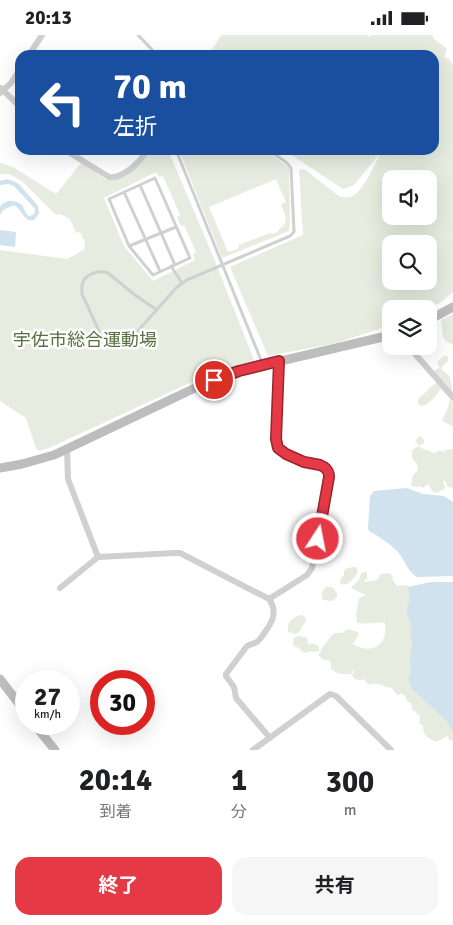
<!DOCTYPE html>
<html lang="ja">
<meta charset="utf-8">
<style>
body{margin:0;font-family:Signika,"Noto Sans JP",sans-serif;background:#f6f6f6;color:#202124;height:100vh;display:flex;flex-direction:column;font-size:19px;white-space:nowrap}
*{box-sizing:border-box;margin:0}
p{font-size:16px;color:#757577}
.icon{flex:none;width:28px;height:28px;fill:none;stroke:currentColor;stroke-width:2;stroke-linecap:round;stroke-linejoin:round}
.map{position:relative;height:715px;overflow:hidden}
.drawer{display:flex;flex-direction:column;background:#fff;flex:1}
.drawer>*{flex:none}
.hud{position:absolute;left:15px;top:15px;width:424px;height:105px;border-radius:15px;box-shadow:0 5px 20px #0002;background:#1a4fa0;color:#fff;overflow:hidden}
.fabs{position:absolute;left:382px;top:135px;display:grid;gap:10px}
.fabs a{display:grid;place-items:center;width:55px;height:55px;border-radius:10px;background:#fff;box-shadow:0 5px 20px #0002;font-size:25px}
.speed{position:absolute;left:15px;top:635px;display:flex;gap:10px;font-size:25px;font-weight:700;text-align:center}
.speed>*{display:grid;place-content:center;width:65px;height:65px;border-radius:50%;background:#fff;box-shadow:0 5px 20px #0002;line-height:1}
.speed small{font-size:12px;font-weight:400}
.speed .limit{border:8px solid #d22;background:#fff;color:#111}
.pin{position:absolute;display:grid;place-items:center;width:42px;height:42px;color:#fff;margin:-21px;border:2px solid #fff;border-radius:50%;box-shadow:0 1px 5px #0007}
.me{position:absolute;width:55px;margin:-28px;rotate:11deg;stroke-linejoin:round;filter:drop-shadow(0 0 4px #0008)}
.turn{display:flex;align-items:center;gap:18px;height:105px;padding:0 15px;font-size:22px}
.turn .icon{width:65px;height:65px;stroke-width:2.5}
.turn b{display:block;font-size:35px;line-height:42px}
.eta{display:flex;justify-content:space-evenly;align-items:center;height:85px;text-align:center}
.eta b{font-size:30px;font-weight:700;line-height:35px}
.cta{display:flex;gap:10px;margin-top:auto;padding:10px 15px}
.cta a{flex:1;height:58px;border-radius:15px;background:#e63946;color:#fff;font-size:20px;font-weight:700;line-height:58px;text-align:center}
.cta a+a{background:#f6f6f6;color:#202124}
.status{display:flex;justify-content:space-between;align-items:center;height:35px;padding:0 25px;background:#fff;direction:ltr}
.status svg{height:14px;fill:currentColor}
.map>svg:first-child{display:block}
.green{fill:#e6ecdf;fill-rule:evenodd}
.water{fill:#cfe2ee}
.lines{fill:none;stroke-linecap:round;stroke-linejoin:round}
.lane{stroke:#d0d0d0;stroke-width:3}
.street{stroke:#d0d0d0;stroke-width:6}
.secondary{stroke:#bdbdbd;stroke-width:9}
.route-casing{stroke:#96252e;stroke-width:12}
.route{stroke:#e63946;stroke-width:9}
.labels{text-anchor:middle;stroke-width:5;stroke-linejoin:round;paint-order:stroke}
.park-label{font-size:18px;fill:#56703f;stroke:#fff}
</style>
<div class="status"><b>20:13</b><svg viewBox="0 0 49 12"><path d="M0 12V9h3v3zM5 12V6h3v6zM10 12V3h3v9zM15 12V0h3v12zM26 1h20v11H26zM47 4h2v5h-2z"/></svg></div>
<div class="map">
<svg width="453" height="715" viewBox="0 0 453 715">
<rect width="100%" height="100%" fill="#fff"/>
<path class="green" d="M221,0H368L370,2L371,0H432C436,10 443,7 447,15L444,22L449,24L453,30V257L440,268L427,274H391V290L336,308L268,321L230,232L303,200L299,135L304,134L339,161C344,163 350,163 354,160C362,156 377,127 380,118L354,150L343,154L284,115H434V20H209ZM391,144H429V181H391ZM391,209H429V246H391Z
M150,115H168L213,221L254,325L207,341L181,352L49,413L39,416L36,414L26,383L0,366V215L67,224L84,215L85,208L80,197L76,198L70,184L60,179L56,180L22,146L9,139H0V128L13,132L56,159L81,128L105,144L113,145ZM156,137L159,142L163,141L180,180L177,182L181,191L184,190L196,217L193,219L195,225L153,246L124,211L104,163Z
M179,115H266L289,133L290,181L289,196L222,223ZM276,144L286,167L281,169L286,183L284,191L279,194L278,197L273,199L270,198L239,210L238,214L228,217L209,172Z
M453,279V311L452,309L446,307L443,302L441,285Z
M446,320L448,322V326L441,333C444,337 447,338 450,342C453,353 453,378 453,392L442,385C446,378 449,372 450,363L441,354C435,360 432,369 422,371L418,369V365C420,361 423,360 426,357C430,353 432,350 438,347L433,339L435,335L440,333L437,328L441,323Z
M420,401L424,405V408L419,411C423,416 429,414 434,418L440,415L443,417L446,415L453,414V453L448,452L446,449V446H443L445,452L444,455H441L437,458L433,457L428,449L423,453L420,451L418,452L412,451L411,450L413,440L418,435L417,429L412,423V415L419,411L415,405Z
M353,532H356L358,536C356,542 348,552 341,549C339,545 341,543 344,540V537L345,534Z
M365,537L367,538V544L364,546L365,547L377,545L381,539L388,538L392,540L393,546L398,551L407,550L414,558L453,690V706L449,705L448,701L436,707C428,703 423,701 423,691L419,688L420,680H418L415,676L412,675L411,668L408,667L404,660L401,658L400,660H397L392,653C384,652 378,646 370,650L365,646L364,644C359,646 354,645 352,640L354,637L353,635L351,639C343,640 338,639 331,634V628L329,625H323L318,620C320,618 321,616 322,613C324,610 331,601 334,598H342L348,594L358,597L359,600L352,609C373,620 388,611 385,588C374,586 369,590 357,588C355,577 358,573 359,563L366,560L351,553L359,545L361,538Z
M326,552H332L337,558V562L332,566L323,565C320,559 322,557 326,552Z
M302,580L305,582L306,587L302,591L301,595L296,599L288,597C286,588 293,581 302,580Z
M297,601L306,602L308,606L307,609C311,608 315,608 319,612V616L314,617L310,616L306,618L301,616L300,613L296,612L293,610L294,603Z"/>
<path class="water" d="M7,144L13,146L19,149L38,171L39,178C28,197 23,175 14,170L3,175L0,180C0,179 0,173 0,172C4,164 16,165 22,170C24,174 26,178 28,181L33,180L35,177V174L14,151L8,149L0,150V146Z
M0,195L16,197L15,212L0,210Z
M407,453L423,459L444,461L453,467V541L417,542C407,536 405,525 398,517C389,508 380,502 369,496L368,493L370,461L374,456Z
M431,547H453V695L450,693L447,686L412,654L408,644L411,635L410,625L412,608L410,599L412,592L407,578V572L410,565L408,552Z"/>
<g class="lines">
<path class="lane" d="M138,0L157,20
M176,115L263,330
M155,143L190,223L153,240L129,211L109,164Z
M140,150L175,230
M124,157L160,236
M129,211L176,192
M171,231L182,248
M157,275L135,260L108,238C100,235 87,238 83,247C81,251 82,256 82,259L100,298L107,305L112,306L117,305L136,298L177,252L187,245L290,201L294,197L291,133L287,128L269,115"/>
<path class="street" d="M29,20L42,0
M1,53L20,72
M0,58L11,48L20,34
M65,115L109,142C117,144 131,135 137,128C141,125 144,119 147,115
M408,311L453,362
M67,414L68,444L98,522
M60,553L98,522L175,518H180L269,564C280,580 269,591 260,604L257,607L247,611L226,639V641L234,652L236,663L270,703
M269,564L307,540L312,533L329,442L328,435L324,432L320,430L304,427L286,419L278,413L276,404L279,326
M253,715L330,659L336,661L391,715"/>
<path class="secondary" d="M429,285L453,272
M0,433L22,429L54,420L195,353L239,336L391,300
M0,644L26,678
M34,689L55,715"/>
</g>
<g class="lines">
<defs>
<path id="route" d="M214,345L239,336L279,326L276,404L278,413L286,419L304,427L320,430L324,432C328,435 329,437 329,442L318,504"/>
</defs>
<use href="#route" class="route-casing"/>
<use href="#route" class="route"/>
</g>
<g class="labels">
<g class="park-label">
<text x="85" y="311">宇佐市総合運動場</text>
</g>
</g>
</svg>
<div class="fabs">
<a><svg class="icon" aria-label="sound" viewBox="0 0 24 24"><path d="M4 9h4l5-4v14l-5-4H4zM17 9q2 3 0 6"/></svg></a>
<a><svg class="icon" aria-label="search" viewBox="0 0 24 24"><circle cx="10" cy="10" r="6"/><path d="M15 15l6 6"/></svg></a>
<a><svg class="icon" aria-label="layers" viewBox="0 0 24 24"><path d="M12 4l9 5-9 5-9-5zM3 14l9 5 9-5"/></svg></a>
</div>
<div class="speed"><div>27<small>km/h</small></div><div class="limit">30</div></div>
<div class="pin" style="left:214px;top:345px;background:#d93025"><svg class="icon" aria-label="arrive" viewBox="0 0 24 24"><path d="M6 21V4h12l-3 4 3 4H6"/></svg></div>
<svg class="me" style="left:318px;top:504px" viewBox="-20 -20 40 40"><circle r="17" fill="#e63946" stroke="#fff" stroke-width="3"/><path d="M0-11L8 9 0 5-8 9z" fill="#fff"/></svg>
<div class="hud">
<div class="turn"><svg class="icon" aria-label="left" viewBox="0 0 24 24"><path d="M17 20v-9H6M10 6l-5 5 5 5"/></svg><div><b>70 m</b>左折</div></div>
</div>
</div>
<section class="drawer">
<div class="eta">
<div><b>20:14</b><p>到着</p></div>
<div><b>1</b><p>分</p></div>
<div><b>300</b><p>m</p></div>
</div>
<div class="cta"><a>終了</a><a>共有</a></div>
</section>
